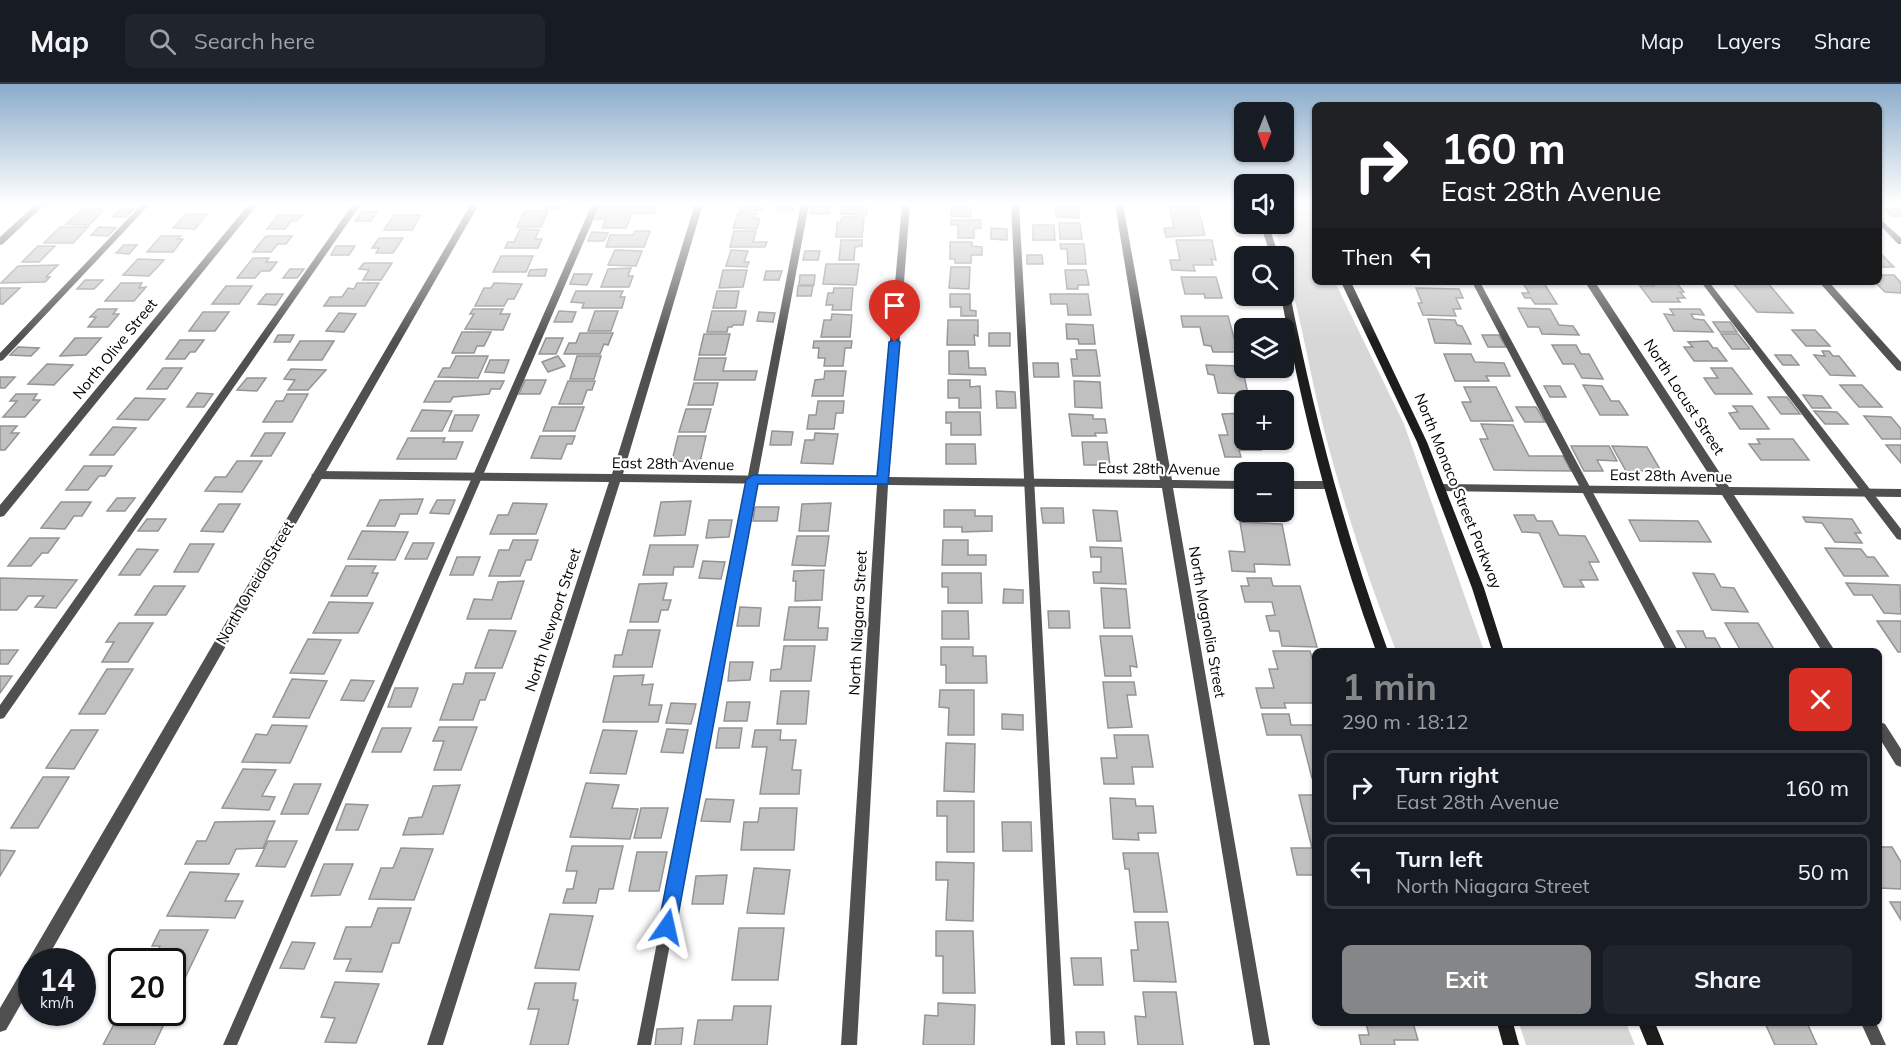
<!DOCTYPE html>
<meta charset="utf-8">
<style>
body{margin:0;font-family:Mulish,sans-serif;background:#20242c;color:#f1f3f6;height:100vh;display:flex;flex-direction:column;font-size:22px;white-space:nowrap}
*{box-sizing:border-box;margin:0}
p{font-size:20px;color:#9ea1a6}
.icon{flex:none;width:33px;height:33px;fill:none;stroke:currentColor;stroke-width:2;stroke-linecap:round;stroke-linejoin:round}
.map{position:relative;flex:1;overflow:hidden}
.panel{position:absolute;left:1312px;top:564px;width:570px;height:378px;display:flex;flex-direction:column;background:#171b24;border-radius:9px;box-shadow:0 2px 4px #0004}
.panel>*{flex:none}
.guide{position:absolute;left:1312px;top:18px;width:570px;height:183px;border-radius:9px;box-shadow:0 2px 4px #0004;background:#202124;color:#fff;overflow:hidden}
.needle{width:39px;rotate:181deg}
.tools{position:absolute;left:1234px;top:18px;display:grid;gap:12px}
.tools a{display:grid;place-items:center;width:60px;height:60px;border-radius:9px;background:#171b24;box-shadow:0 2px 4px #0004;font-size:30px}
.speed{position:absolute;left:18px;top:864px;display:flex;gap:12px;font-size:30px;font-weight:700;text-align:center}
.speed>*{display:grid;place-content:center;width:78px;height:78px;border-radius:50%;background:#171b24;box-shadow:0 2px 4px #0004;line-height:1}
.speed small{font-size:15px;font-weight:400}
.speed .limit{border:3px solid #111;border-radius:9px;background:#fff;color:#111}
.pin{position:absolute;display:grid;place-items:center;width:51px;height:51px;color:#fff;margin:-62px -26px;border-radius:50% 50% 50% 0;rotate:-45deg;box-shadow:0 0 6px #0007}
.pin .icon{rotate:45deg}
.me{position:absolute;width:66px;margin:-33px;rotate:11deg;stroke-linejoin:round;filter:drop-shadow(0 0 4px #0008)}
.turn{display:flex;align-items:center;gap:21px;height:126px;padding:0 30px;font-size:27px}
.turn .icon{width:78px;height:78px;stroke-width:2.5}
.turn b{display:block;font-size:42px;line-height:51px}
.then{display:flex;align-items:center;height:57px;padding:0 30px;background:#0003;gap:12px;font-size:22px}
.round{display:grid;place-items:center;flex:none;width:63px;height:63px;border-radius:9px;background:#20242c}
.head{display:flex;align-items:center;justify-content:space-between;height:102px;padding:0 30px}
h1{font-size:36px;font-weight:700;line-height:45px;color:#858687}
.action{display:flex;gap:12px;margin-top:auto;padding:12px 30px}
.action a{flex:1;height:69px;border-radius:9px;background:#858687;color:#fff;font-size:24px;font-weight:700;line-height:69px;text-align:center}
.action a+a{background:#20242c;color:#f1f3f6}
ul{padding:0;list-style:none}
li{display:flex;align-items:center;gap:18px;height:75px;margin:0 12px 9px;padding:0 18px;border:3px solid #363941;border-radius:9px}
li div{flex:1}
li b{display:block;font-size:22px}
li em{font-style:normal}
header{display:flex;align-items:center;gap:36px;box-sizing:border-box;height:84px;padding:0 30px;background:#171b24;border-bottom:2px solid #363941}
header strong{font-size:28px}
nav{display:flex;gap:33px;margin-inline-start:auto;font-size:21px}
.search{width:420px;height:54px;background:#20242c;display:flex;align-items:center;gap:15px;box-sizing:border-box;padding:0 21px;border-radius:9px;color:#9ea1a6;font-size:22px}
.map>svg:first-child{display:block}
.green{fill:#d7d7d7}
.building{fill:#c0c0c0;stroke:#949494;stroke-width:1.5}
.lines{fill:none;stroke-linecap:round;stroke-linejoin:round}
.service{fill:#505050;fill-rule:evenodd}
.minor{fill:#505050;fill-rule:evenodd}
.tertiary{fill:#505050;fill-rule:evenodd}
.secondary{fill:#1d1d1d;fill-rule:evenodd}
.route{fill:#1a73e8;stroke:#114b97;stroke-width:1.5}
.labels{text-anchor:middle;stroke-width:4.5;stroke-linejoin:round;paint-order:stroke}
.street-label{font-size:15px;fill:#000;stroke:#fff}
</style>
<header>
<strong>Map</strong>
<div class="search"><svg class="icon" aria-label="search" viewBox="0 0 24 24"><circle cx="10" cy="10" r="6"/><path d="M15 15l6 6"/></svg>Search here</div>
<nav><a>Map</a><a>Layers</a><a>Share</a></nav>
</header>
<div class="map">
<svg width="1901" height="961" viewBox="0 0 1901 961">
<rect width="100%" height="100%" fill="#fff"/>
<path class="green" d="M1284,120H1313L1316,132V198H1335L1404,340L1484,567H1396C1367,492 1342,416 1322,338C1306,272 1296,204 1273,140H1284Z
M1519,939H1626L1635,961H1526Z"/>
<path class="building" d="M524,120H565L562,125H545L546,122Z
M598,120H658L655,129H632L626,144H602L606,135H591Z
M741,120H763L762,126L740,127Z
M779,120H793V126H778Z
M842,120H868L866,131L840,130Z
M952,120H971L970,133L951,132Z
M1056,120H1078L1079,134L1056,133Z
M1169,120H1197L1205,151L1166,153L1164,144H1174Z
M813,121H830L829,130H811Z
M83,125H105L89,141L66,140Z
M120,125H134L126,133H112Z
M1885,125H1901V132H1892Z
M525,127H548L541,143H517Z
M362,128H377L371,137H355Z
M738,129H756L755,134H760L757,145L733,144Z
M186,130H207L195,145L173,144Z
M278,131H302L296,137H291L285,145H267Z
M394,131H421L412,146H384Z
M842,133H864L862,153H836L837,138H841Z
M951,136H980L981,144L974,145V154H958V141H951Z
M1059,139H1080L1082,155H1060Z
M1033,141H1054L1055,156H1033Z
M60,143H88L73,159H44Z
M99,143L116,144L108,152L91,151Z
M991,144L1007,145V156L991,155Z
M520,145L539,146L535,155H542L538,164H505L508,158H514Z
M635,147H650L644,163H606L610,151H633Z
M734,147H756L753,158H767L765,163H730Z
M592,148L608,149L604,157H588Z
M161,152H181L177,155H183L173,168H147Z
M266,152H292L286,160H278L271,168H253Z
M379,154H403L393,169H376L379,164H372Z
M841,156H862V162L855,163L854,176H839Z
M1176,156H1212L1216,176L1211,175L1213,181H1193L1195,187L1172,186L1170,176H1180Z
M950,158H972V162L982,163V171H971V179H955V175H950Z
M1060,160H1084L1086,180H1068L1067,165H1061Z
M124,161H137L129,170L116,169Z
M38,162H55L39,178H22Z
M336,162H355L349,171H331Z
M615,166L642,167L636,182L608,181Z
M731,166L748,167L744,178H749L747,183L726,182Z
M805,167H820L818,176H803Z
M1880,169L1894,183H1880Z
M1027,171H1042L1043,180H1027Z
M501,172H533L526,188H493Z
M253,174H269L266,178H277L270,187H261L255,194H237Z
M138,175L164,176L149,192L123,191Z
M364,179H392L381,196H363L369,186L359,185Z
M826,180H859L856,201L823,200Z
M58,181L46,193H50L45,198L1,199L18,182Z
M951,183H970L969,205L949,204Z
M631,184L628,192H633L629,203H601L608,185Z
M290,185H304L297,194H283Z
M547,185L545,192H528L530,186Z
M723,186H747L743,203L719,204Z
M1065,186H1086L1089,201H1078V205H1067Z
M766,187H782L779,196H764Z
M574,190H592L587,201L570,200Z
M800,191H815L814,201H799Z
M1880,191H1894L1901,199V209L1885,208L1875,198H1880Z
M1181,193H1216L1222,214H1205L1204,210H1185Z
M85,196H103L94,205H77Z
M1651,198H1676L1684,208H1680L1685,214H1677L1680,218H1652L1640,202H1654Z
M1732,198H1767L1793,229L1757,228Z
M121,199H142L139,204L146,203L134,217H105Z
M357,199H379L365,222H324L330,213H342L348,204L354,205Z
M494,199L522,200L514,215H508L504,222H475L484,204H491Z
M1523,199H1544L1557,220H1535L1531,214H1525L1522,209H1529Z
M226,202H252L239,220H212Z
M798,202H813L811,212H797Z
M0,204H20L3,220H0Z
M834,204H853L851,226H832L833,221H826L828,209H833Z
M1416,204L1459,205L1463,214H1456L1461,225H1453L1456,232L1423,231L1418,219H1422Z
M576,207H623L620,213H625L622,224H582L584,219L571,218Z
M717,207H739L736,224H713Z
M266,210H283L276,221L258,220Z
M950,210H970V226L976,227V232H961V223H950Z
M1050,210H1088L1091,231H1068L1067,220H1051Z
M1518,224L1550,225L1559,241L1573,242L1579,251L1542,250L1539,243H1528Z
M98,225H117L113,230H119L108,243H88L96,233H90Z
M473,225H503L500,230H510L503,246L465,245L474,230H470Z
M1670,225H1700L1704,231L1691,230L1694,235L1704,236L1713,248L1674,247L1664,230L1674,231Z
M559,227L576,228L572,238H554Z
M595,227H618L611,247H588Z
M712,227H746L743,241H733L732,243H728L727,248H707Z
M203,228H229L215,247H189Z
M759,228L775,229L773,238L757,237Z
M339,229L356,230L344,248L326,247Z
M832,230L852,231L850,253H821L824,236H831Z
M1181,232H1228L1238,268H1213L1211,262L1204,261L1200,243H1183Z
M1428,235L1455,236L1457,241L1462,242L1471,260L1435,259Z
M948,236H978V252L974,251L975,261H947Z
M1713,238H1730L1737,248H1720Z
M1066,240L1093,241L1095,260H1079L1078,255H1067Z
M1792,246H1815L1830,262H1806Z
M462,248H491L484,262H477L474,269H452Z
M580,249H613L608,261L604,260L600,270H564L569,259H576Z
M989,249H1010V262H989Z
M704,250H730L725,271H699Z
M1721,250H1738L1750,265H1732Z
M278,251H294L290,258H274Z
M1482,251H1499L1506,263H1488Z
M75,254H101L86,271L60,272Z
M546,254H563L556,270H539Z
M180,256H204L195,268H190L185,275H166Z
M300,257H334L322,276H288Z
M814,257H852L851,264H845L843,282H824L825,274H818L819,264H813Z
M1708,257L1713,264H1717L1727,277H1694L1684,263H1693L1688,258Z
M1552,261H1576L1581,270H1589L1603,295L1582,294L1574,280H1563Z
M18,263L39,264L31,272L10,271Z
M1076,266H1096L1100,292H1073L1071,275H1077Z
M949,267H968L969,284H985L986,291L949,290Z
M1822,267H1829L1833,272H1839L1855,292L1830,291L1814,271L1825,272Z
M1444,270H1471L1475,278L1504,279L1510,292H1486L1489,297H1455Z
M1775,271H1791L1799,281H1783Z
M456,272H488L478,294L438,293L443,284H450Z
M558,272L565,282L548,288L542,278Z
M577,272H601L594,295H570Z
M699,274H726L723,287H757L755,296H694Z
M490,276H509L504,289L485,288Z
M1033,279H1058L1059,293H1034Z
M47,280L73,281L54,301L28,300Z
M1206,281L1242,282L1248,310L1218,309L1214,291L1208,290Z
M163,284H182L167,305H147Z
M1711,284H1732L1752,310H1715L1704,294H1718Z
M291,285L326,286L308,306H288L295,296L284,295Z
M825,287H846L843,312H812L815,296L824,295Z
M0,293H15L5,304H0Z
M247,294H266L257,307L237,306Z
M525,296H546L540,310H519Z
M948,296H970V303L980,302L981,324H959V314H948Z
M435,297H504L500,305H491L489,310L453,313L450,318H424Z
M568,297H595L592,306H587L582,320H559Z
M1074,297L1100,298L1102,324L1075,323Z
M694,299H718L713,321H688Z
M1583,301L1602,302L1611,317H1619L1628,331H1600Z
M1840,301H1862L1882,323H1859Z
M1544,302H1560L1566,313H1550Z
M1464,303H1496L1513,337H1471L1462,318H1471Z
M996,307L1015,308L1016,324H997Z
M197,309L213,310L204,323H187Z
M16,310H37L33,316H40L25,333H3L17,317H10Z
M287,310H308L292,338H263L276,317H283Z
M1803,311L1822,312L1831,324H1812Z
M1768,313H1787L1800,330H1781Z
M135,314L165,315L148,336L117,335Z
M818,317H844L843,329H836L834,345H807L809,331H816Z
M1733,322H1752L1769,345H1740L1729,329L1738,328Z
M552,323H584L575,347H543Z
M1516,323H1536L1545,338H1525Z
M686,325H711L705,348H679Z
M422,326L452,327L442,347H411Z
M1814,327L1837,328L1848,340H1825Z
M946,328H980L981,351H951V339H946Z
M1245,329V356H1258L1261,366H1239L1241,373H1225L1219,351H1228L1222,330Z
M1069,330L1093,331V335H1105L1107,349H1095L1096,352H1072Z
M455,331H479L472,347H449Z
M1864,332L1891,333L1901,345V355H1882Z
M1481,340L1513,341L1529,372H1563L1571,387L1494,386L1480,355H1488Z
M0,342H17L11,349H19L5,366H0Z
M113,343L136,344L114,371H90Z
M772,347L793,348L791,361H770Z
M265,349H285L271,372H251Z
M815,349L838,350L833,380L801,379L805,356H814Z
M540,352H575L572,360H567L561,375L531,374Z
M678,352H706L700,378L672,377Z
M408,354H445L443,358H463L456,375H397Z
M1757,355H1793L1809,376H1761L1749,360H1760Z
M1082,358H1107L1110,381H1084Z
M946,360H975L976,380H946Z
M1886,361H1901V379Z
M1571,362H1609L1617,377L1597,376L1603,387H1584Z
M1612,362L1647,363L1661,387H1626Z
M237,377H262L242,408L205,407L215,393H226Z
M84,382H112L105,392H99L88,406H66Z
M117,414H135L125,427H107Z
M423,415L417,430H400L395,442H367L380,416Z
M437,416H455L449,430L430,429Z
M691,417L685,451L654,452L661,418Z
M61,418H91L82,432H74L65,445L41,444Z
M513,419L547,420L536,450H490L498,431H508Z
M831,419L828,447H799L802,420Z
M219,420H240L223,448L201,447Z
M755,423H779L777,437H753Z
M1041,424H1063L1064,439H1043Z
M944,426H975V432H992V447L962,448V443H944Z
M1093,426L1117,427L1121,457H1097Z
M1514,431H1534L1537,437H1552L1559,451L1585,452L1599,478H1589L1598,496H1580L1584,503H1564L1539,449L1522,448Z
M1803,433L1852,435L1861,449H1855L1862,459L1835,458L1822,439L1806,438Z
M147,435H166L158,447H138Z
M709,436H732L729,453L706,454Z
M1629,436L1698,437L1711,458L1640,457Z
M1240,438L1282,440L1290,481L1254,480L1255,488L1232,487L1229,467L1245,468Z
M362,447L408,448L395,476L348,475Z
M797,452H829L825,482L792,481Z
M30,454H59L48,469H42L31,482H8Z
M513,456H538L531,476H526L520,492H489L499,466H509Z
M943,456H968V471H986V481H942Z
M413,459H434L427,475H405Z
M190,460H214L198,488H174Z
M650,461H698L693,483H674L673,491H643Z
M1090,463L1122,464L1126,500L1094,499L1093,488H1101V473H1091Z
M1825,464L1861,465L1867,473H1874L1888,492H1844Z
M137,465L158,466L140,491H119Z
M457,473H480L473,491H450Z
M703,477L725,478L721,495L699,494Z
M346,482H376L372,489H378L367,512H331Z
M824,486L822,516L795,517L796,497H793L794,487Z
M942,489H981L982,519H948V503H942Z
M1693,489L1714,490L1721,503L1734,504L1748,528L1712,526Z
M0,494L77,496L56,524L35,523L44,512H28L17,526H0Z
M1247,494H1271L1273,502H1300L1317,563L1282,562L1279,547H1270L1266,532L1275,531L1272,518H1245L1241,502H1249Z
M524,497L511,535H467L474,515L492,516L498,498Z
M667,499L663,516H671L668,526H661L658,538H630L639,500Z
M1846,499L1900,501L1901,530L1884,529L1872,511H1854Z
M154,502H185L166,531H135Z
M1101,504L1126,505L1130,544H1104Z
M1004,505L1023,506V519H1003Z
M329,518L373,519L358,549H313Z
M740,523L761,524L759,542H737Z
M789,523H820L818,544H828L827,556H784Z
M942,527H968L969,555H942Z
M1048,527H1069L1070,544H1049Z
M1877,537H1901V568H1898Z
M119,539H153L128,578H102L114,558H106Z
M1725,539H1758L1775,567H1741Z
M489,546L516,547L502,584H475Z
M628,546H660L652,583H613L615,571H622Z
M1677,547H1703L1706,554H1715L1722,567H1688Z
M1100,552H1132L1137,583L1130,582L1131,592H1105Z
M308,555L341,556L324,590L290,589Z
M784,562H815L811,597H770L771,586L781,585Z
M941,563H973V572H986L987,599H946V581H941Z
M0,566H18L8,580H0Z
M1273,567H1310L1316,587V619H1284L1286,624H1261L1256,604H1274L1269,585H1278Z
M730,578H753L750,596L728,597Z
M107,585H133L105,630H79Z
M466,589H495L485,616H480L473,636H440L453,600H463Z
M644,591L642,601L653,600L649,621H662L658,638H603L614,592Z
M0,592H12L0,609Z
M292,595L327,597L309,634L273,633Z
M351,596L374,597L364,617L341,616Z
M1103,598H1134L1136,611H1127L1132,643L1108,644Z
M395,604H418L411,623H388Z
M940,606H974V651H948L949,624L939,623Z
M781,607H809L806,640H777Z
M727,618H750L747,637H724Z
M671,619L696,620L691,640L666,639Z
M1002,630L1023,631V646L1002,645Z
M1262,630H1289L1291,641H1316V694H1312L1301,651H1267Z
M272,641L307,642L290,679L242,678L256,650L267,651Z
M439,643H477L461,686H434L444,657H433Z
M382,644H411L401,668H372Z
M719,644H742L739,664H716Z
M667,645L688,646L683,669L661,668Z
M71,646H98L74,685L46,684Z
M603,646L637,647L626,690L590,689Z
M755,646H781L780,656H796L792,686H801L799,710H760L767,663H752Z
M1114,651H1148L1153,683H1132L1134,700H1104L1101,674H1117Z
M946,659L975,660L974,708L944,707Z
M243,685L276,686L262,712L275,713L269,726L222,724Z
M43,693H69L38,744H11Z
M586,699L619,701L612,724L638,725L630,755L570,753Z
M294,700H321L308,730H281Z
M460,701L443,750L403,751L409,734L422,733L433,702Z
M1299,711H1316V791H1297L1291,764H1312Z
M1110,714L1135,715L1136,722H1153L1156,749H1138L1139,756L1113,755Z
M706,715L734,716L730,738L701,737Z
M937,717H974V768H947V732H937Z
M346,720L368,721L358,746H336Z
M641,724H668L661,754H634Z
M760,724H797L794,766H741L744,738H758Z
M275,737L263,764L236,765L229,780H185L197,757H206L215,738Z
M1002,738H1031L1032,767H1003Z
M268,757H297L285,783L256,782Z
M572,762H623L613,805H599L596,819H563L567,805H573L577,787H566Z
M1880,763H1892L1901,778V805L1880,804Z
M401,764L433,765L414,816L369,815L381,784H393Z
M0,766L15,767L0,792Z
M637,768H667L659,807H629Z
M1123,769H1158L1167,828H1134L1129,785H1125Z
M936,778L974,779L973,837L946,836L948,796H936Z
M324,780H353L340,811L311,812Z
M754,784L790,786L784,830L747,829Z
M190,788L239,790L225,817H243L235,834L167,832Z
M727,791L723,820H692L696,792Z
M1890,818H1901V836Z
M378,824H411L399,859H392L382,888L346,887L351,875H334L346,843H371Z
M550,830L593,832L579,886L535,884Z
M1135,838H1168L1176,898L1134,897L1131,866H1138Z
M739,844H784L778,896H732Z
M160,846H208L184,896H172V878H152L160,862H152Z
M936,847H973L975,909H943V872H936Z
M292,858L315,859L304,885L280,884Z
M1071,874H1101L1103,901H1074Z
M335,898L379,900L356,959L325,958L335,934L321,933Z
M535,899H576L573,916H578L568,961H530L539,925H528Z
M1143,908H1176L1183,961H1138L1135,932L1146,933Z
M938,919L975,921L974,961H923L925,931L938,932Z
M734,922H771L767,961H694L698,936H732Z
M122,925V928H156L150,940H164L154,961H103Z
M1366,939H1413L1418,956H1394L1395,961H1361L1359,951H1369Z
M1765,939H1807L1817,961H1775Z
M683,944L681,961H655L657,945Z
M1076,948H1104L1105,961H1077Z"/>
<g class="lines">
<path class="service" d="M142,120H150L3,276L0,277V269Z
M353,120H361L4,634L0,635V621Z
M592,120H600L237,961H223Z
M801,120H809L651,961H637Z
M1011,120H1019L1065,961H1051Z
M1880,135L1901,154V160H1898L1880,141Z
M1472,198H1480L1678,567H1666Z
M1701,198H1709L1901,445V456L1897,455Z
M1861,939H1876L1886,961H1871Z"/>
<path class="minor" d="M36,120H45L3,160L0,161V153Z
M249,120H258L4,432L0,433V421Z
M695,120H703L623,390L878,393L902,120H910L889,393L1160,396L1115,120H1123L1172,396L1245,397V405L1173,404L1270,961H1254L1162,404L888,401L857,961H841L877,401L620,398L443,961H427L609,398L317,395L311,391L317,387L612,390Z
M1585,198H1595L1729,403L1901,405V413L1734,411L1835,567H1822L1722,411L1437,407L1435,404L1441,400L1717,403Z
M1819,198H1829L1901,278V287L1897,286Z
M1284,397H1326L1332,401L1326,405H1284Z
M1880,638L1885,640L1901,665V683L1896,681L1880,655Z"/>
<path class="tertiary" d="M471,120H479L45,878H32V901L6,946L0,948V924Z"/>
<path class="secondary" d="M1260,140H1268L1279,172H1271Z
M1341,198H1351L1427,358L1484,504L1504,567H1492L1472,504L1417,358Z
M1284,202L1289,205C1313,328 1345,449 1388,567H1376C1334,451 1303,333 1281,212H1284Z
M1497,939H1513L1519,961H1503Z
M1638,939H1655L1664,961H1647Z"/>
</g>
<linearGradient id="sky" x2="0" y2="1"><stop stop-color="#8aabca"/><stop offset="0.47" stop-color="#fff"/><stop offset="1" stop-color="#fff" stop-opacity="0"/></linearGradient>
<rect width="1901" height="255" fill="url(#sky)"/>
<path class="route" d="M895,255L900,258L888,400H758L676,843L673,849L667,852L661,849L658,843L746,396L753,391L877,392L889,258Z"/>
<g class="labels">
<g class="street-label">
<text transform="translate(115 265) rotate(-51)" y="5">North Olive Street</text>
<text transform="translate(1684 313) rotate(57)" y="5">North Locust Street</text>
<text transform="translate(673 380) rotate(1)" y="5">East 28th Avenue</text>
<text transform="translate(1159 385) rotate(1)" y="5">East 28th Avenue</text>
<text transform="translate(1671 392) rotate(1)" y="5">East 28th Avenue</text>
<text transform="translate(1458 407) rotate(68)" y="5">North Monaco Street Parkway</text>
<text transform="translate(255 499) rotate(-60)" y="5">North Oneida Street</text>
<text transform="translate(553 536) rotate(-72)" y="5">North Newport Street</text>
<text transform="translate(1207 538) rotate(80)" y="5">North Magnolia Street</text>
<text transform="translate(858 539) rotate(-87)" y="5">North Niagara Street</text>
</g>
</g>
</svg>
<div class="tools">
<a><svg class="needle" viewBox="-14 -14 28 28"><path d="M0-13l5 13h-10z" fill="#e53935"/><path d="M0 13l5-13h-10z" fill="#9ea1a6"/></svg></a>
<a><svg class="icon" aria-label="sound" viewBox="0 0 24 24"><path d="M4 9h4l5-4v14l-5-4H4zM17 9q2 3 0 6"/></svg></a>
<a><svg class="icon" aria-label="search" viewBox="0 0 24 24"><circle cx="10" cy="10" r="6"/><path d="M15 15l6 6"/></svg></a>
<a><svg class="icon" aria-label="layers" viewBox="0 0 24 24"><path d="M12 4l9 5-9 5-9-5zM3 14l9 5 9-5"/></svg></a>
<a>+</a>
<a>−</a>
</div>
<div class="speed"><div>14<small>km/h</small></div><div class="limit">20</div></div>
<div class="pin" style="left:895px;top:258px;background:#d93025"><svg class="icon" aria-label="arrive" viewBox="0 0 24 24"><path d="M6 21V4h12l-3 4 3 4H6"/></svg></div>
<svg class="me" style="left:667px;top:843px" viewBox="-20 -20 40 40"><path d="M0-17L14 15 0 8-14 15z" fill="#1a73e8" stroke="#fff" stroke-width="4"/></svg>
<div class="guide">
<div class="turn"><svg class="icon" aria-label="right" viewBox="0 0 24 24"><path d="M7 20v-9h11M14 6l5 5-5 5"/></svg><div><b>160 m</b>East 28th Avenue</div></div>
<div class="then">Then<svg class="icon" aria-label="left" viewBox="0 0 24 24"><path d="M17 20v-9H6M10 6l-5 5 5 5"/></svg></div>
</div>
<section class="panel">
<div class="head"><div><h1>1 min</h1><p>290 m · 18:12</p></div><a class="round" style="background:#d93025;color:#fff"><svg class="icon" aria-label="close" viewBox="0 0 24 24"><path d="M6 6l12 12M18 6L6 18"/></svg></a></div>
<ul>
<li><svg class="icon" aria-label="right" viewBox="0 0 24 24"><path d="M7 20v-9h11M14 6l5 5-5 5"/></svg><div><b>Turn right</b><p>East 28th Avenue</p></div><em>160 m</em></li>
<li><svg class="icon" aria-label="left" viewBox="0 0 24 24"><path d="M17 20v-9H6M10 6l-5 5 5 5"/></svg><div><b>Turn left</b><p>North Niagara Street</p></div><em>50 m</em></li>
</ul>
<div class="action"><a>Exit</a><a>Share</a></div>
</section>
</div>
